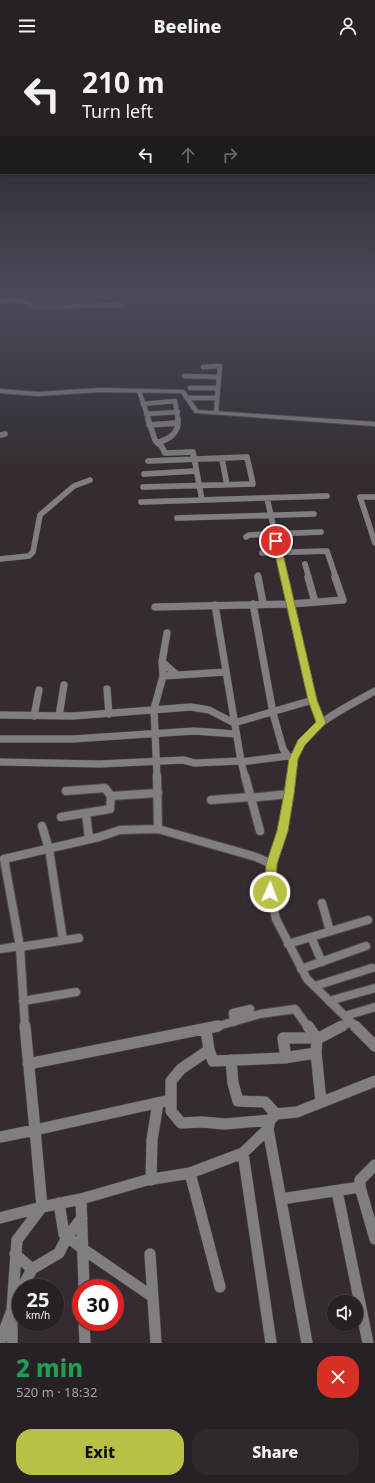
<!DOCTYPE html>
<meta charset="utf-8">
<style>
body{margin:0;font-family:"Noto Sans",sans-serif;background:#2f292d;color:#f1f3f6;height:100vh;display:flex;flex-direction:column;font-size:15px;white-space:nowrap}
*{box-sizing:border-box;margin:0}
p{font-size:13px;color:#a4a3a7}
.icon{flex:none;width:22px;height:22px;fill:none;stroke:currentColor;stroke-width:2;stroke-linecap:round;stroke-linejoin:round}
.map{position:relative;height:1291px;overflow:hidden}
.drawer{display:flex;flex-direction:column;background:#272125;flex:1}
.drawer>*{flex:none}
.hud{position:absolute;left:0px;top:0px;width:375px;height:122px;box-shadow:0 1px 3px #0004,0 0 0 1px #433e42;background:#272125;color:#f1f3f6;overflow:hidden}
.buttons{position:absolute;left:327px;top:1243px;display:grid;gap:8px}
.buttons a{display:grid;place-items:center;width:36px;height:36px;border-radius:50%;background:#272125;box-shadow:0 1px 3px #0004,0 0 0 1px #433e42;font-size:20px}
.speed{position:absolute;left:12px;top:1227px;display:flex;gap:8px;font-size:20px;font-weight:700;text-align:center}
.speed>*{display:grid;place-content:center;width:52px;height:52px;border-radius:50%;background:#272125;box-shadow:0 1px 3px #0004,0 0 0 1px #433e42;line-height:1}
.speed small{font-size:10px;font-weight:400}
.speed .limit{border:6px solid #d22;background:#fff;color:#111}
.pin{position:absolute;display:grid;place-items:center;width:34px;height:34px;color:#fff;margin:-17px;border:2px solid #fff;border-radius:50%;box-shadow:0 1px 4px #0007}
.me{position:absolute;width:44px;margin:-22px;rotate:2deg;stroke-linejoin:round;filter:drop-shadow(0 0 3px #0008)}
.turn{display:flex;align-items:center;gap:14px;height:84px;padding:0 16px;font-size:18px}
.turn .icon{width:52px;height:52px;stroke-width:2.5}
.turn b{display:block;font-size:28px;line-height:34px}
.lanes{display:flex;align-items:center;height:38px;padding:0 16px;background:#0003;justify-content:center;gap:20px;direction:ltr}
.lanes .off{opacity:.35}
.round{display:grid;place-items:center;flex:none;width:42px;height:42px;border-radius:16px;background:#2f292d}
.head{display:flex;align-items:center;justify-content:space-between;height:68px;padding:0 16px}
h1{font-size:24px;font-weight:800;line-height:30px;color:#1e9e55}
.primary-button{display:flex;gap:8px;margin-top:auto;padding:8px 16px}
.primary-button a{flex:1;height:46px;border-radius:16px;background:#b9c046;color:#111;font-size:16px;font-weight:800;line-height:46px;text-align:center}
.primary-button a+a{background:#2f292d;color:#f1f3f6}
header{display:flex;justify-content:space-between;align-items:center;height:52px;padding:0 16px;background:#272125;font-size:18px;font-weight:800}
.map>svg:first-child{display:block}
.lines{fill:none;stroke-linecap:round;stroke-linejoin:round}
.minor-far4-casing{stroke:#514a4f;stroke-width:5.5}
.minor-far3-casing{stroke:#514a4f;stroke-width:6}
.minor-far2-casing{stroke:#514a4f;stroke-width:8}
.minor-far1-casing{stroke:#514a4f;stroke-width:10}
.minor-casing{stroke:#514a4f;stroke-width:12}
.tertiary-casing{stroke:#514a4f;stroke-width:2}
.minor-far4{stroke:#807e81;stroke-width:4.5}
.minor-far3{stroke:#807e81;stroke-width:5.5}
.minor-far2{stroke:#807e81;stroke-width:7}
.minor-far1{stroke:#807e81;stroke-width:8}
.minor{stroke:#807e81;stroke-width:11}
.tertiary{fill:#807e81;fill-rule:evenodd}
.route{fill:#b9c046;stroke:#787d2e}
</style>
<header><svg class="icon" aria-label="menu" viewBox="0 0 24 24"><path d="M4 6h16M4 12h16M4 18h16"/></svg>Beeline<svg class="icon" aria-label="person" viewBox="0 0 24 24"><circle cx="12" cy="8" r="4"/><path d="M4 21q1-7 8-7t8 7"/></svg></header>
<div class="map">
<svg width="375" height="1291" viewBox="0 0 375 1291">
<rect width="100%" height="100%" fill="#342c31"/>
<g class="lines">
<defs>
<path id="minor-far4" d="M0,249L20,248L34,255L121,253
M203,315L220,314L216,360
M184,324L219,325
M190,336H218
M139,339L149,368
M187,346H217
M143,352L175,349L178,368
M146,362L178,360"/>
<path id="minor-far3" d="M148,367L155,388L162,395L165,401L193,400L202,448
M149,373L178,371
M0,383L5,382
M157,391C169,387 179,382 178,367
M222,407L227,433
M144,422L196,419
M143,435L253,432L247,405L148,409
M375,445H360L375,491
M267,446L285,526
M141,450L327,444
M177,466L314,462
M246,485L249,483L321,480
M262,501L327,499L336,526
M0,507L29,504L33,500L40,463L74,434L90,428
M305,512L309,526
M258,523L259,526"/>
<path id="minor-far2" d="M258,525L263,551
M285,525L313,648L321,671
M308,525L315,550
M253,552L273,661L283,697L288,704L294,707
M215,553L241,709L245,725
M155,555L291,552L343,548L335,525
M162,610L177,623
M163,624L226,620
M107,637L109,662
M0,663L73,664L191,655L209,658L234,671L313,648
M34,664L39,638
M59,664L64,633
M0,687H72L194,679L236,682
M0,710L100,712L183,708L195,711L241,709
M241,710L288,704
M157,725L154,657L163,624L162,610L167,581
M291,725C292,719 292,712 294,706C306,672 346,656 375,639"/>
<path id="minor-far1" d="M157,724L158,777
M245,724L260,779
M291,724L283,779L272,812L270,840L276,867L307,927L356,975
M111,744L158,741
M250,746L289,742
M211,748L250,745
M86,761L89,787
M61,765L110,757L111,744L105,736L66,739
M42,774L49,797L63,888
M322,851L330,879
M311,885L322,910
M288,892L368,868
M20,895L79,886
M0,897L20,894
M301,917L366,894
M315,934L372,916
M23,949L76,940
M329,949L375,936
M345,964L375,955
M234,970L233,961L250,957
M25,975L20,895L4,807L99,785L120,778L158,777L256,805L272,812
M215,975L260,962L295,957L308,975
M340,975L351,970"/>
<path id="minor" d="M25,974L35,1078L170,1048
M308,974L317,987L342,974
M355,974L375,994
M206,978L209,998
M316,1001L321,1050
M286,1006L283,986H316
M231,1008L233,1031L238,1049L265,1050L276,1062
M28,1012L218,974
M270,1068L225,1072L202,1070L181,1071L171,1059V1029L181,1017L209,998L213,1009L283,1006L316,1001L317,987
M268,1077L307,1291
M0,1085L35,1078L42,1155L81,1147L147,1128L190,1121L243,1101L268,1077L270,1068L276,1062L297,1060L375,1029
M243,1101L271,1291
M375,1113L360,1128V1135L375,1187
M190,1121L220,1235
M151,1128L152,1088L158,1051
M337,1139L368,1291
M81,1147L84,1236
M281,1147L360,1135
M59,1151L64,1182L83,1197L153,1245
M0,1166L42,1155
M15,1202L32,1217L59,1201L67,1185L82,1166
M150,1202L156,1291
M22,1236L32,1217
M84,1270L85,1291
M0,1290L12,1258L17,1188L42,1155
M12,1291V1258L21,1239"/>
<path id="tertiary" d="M100,336L183,338L185,339L198,358L375,370V374L196,361L194,360L181,341H174L100,340L38,344L0,341V337L38,340Z"/>
</defs>
<use href="#minor-far4" class="minor-far4-casing"/>
<use href="#minor-far3" class="minor-far3-casing"/>
<use href="#minor-far2" class="minor-far2-casing"/>
<use href="#minor-far1" class="minor-far1-casing"/>
<use href="#minor" class="minor-casing"/>
<use href="#tertiary" class="tertiary-casing"/>
<use href="#minor-far4" class="minor-far4"/>
<use href="#minor-far3" class="minor-far3"/>
<use href="#minor-far2" class="minor-far2"/>
<use href="#minor-far1" class="minor-far1"/>
<use href="#minor" class="minor"/>
<use href="#tertiary" class="tertiary"/>
</g>
<linearGradient id="sky" x2="0" y2="1"><stop stop-color="#1d181b"/><stop offset="0.57" stop-color="#4a4b5a"/><stop offset="1" stop-color="#4a4b5a" stop-opacity="0"/></linearGradient>
<rect width="375" height="423" fill="url(#sky)"/>
<path class="route" d="M276,487L280,489L317,648L326,671L305,693L298,707L294,742L288,779L277,812L276,840L274,844L270,845L267,844L265,840L266,812L277,779L284,742L289,707L298,688L316,670L308,648L272,489Z"/>
</svg>
<div class="buttons">
<a><svg class="icon" aria-label="sound" viewBox="0 0 24 24"><path d="M4 9h4l5-4v14l-5-4H4zM17 9q2 3 0 6"/></svg></a>
</div>
<div class="speed"><div>25<small>km/h</small></div><div class="limit">30</div></div>
<div class="pin" style="left:276px;top:489px;background:#d93025"><svg class="icon" aria-label="arrive" viewBox="0 0 24 24"><path d="M6 21V4h12l-3 4 3 4H6"/></svg></div>
<svg class="me" style="left:270px;top:840px" viewBox="-20 -20 40 40"><circle r="17" fill="#b9c046" stroke="#fff" stroke-width="3"/><path d="M0-11L8 9 0 5-8 9z" fill="#fff"/></svg>
<div class="hud">
<div class="turn"><svg class="icon" aria-label="left" viewBox="0 0 24 24"><path d="M17 20v-9H6M10 6l-5 5 5 5"/></svg><div><b>210 m</b>Turn left</div></div>
<div class="lanes"><svg class="icon" aria-label="left" viewBox="0 0 24 24"><path d="M17 20v-9H6M10 6l-5 5 5 5"/></svg><svg class="icon off" aria-label="ahead" viewBox="0 0 24 24"><path d="M12 20V5M6 11l6-6 6 6"/></svg><svg class="icon off" aria-label="right" viewBox="0 0 24 24"><path d="M7 20v-9h11M14 6l5 5-5 5"/></svg></div>
</div>
</div>
<section class="drawer">
<div class="head"><div><h1>2 min</h1><p>520 m · 18:32</p></div><a class="round" style="background:#d93025;color:#fff"><svg class="icon" aria-label="close" viewBox="0 0 24 24"><path d="M6 6l12 12M18 6L6 18"/></svg></a></div>
<div class="primary-button"><a>Exit</a><a>Share</a></div>
</section>
